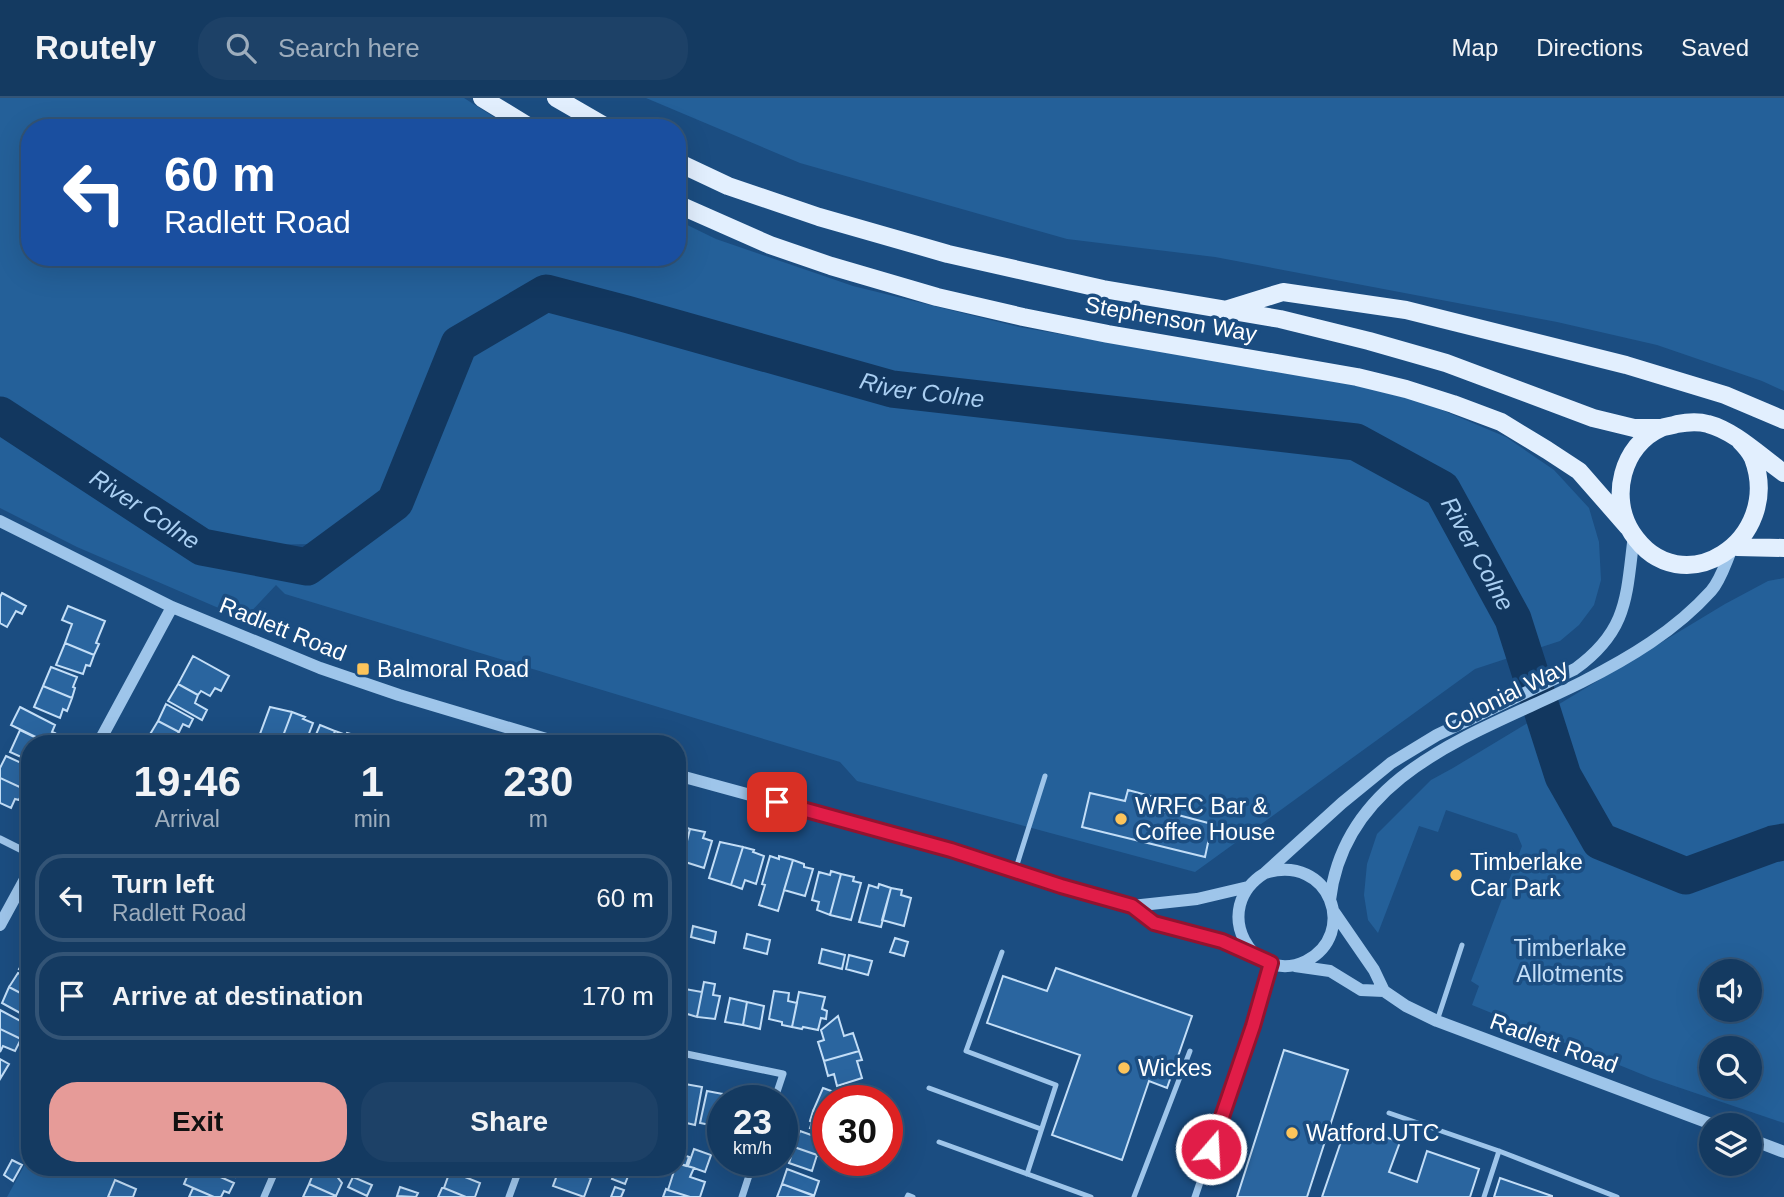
<!DOCTYPE html>
<style>
body{margin:0;font-family:Helvetica,sans-serif;background:#1d4167;color:#f1f3f6;height:100vh;display:flex;flex-direction:column;font-size:26px;white-space:nowrap}
*{box-sizing:border-box;margin:0}
p{font-size:23px;color:#9dadbd}
.icon{flex:none;width:38px;height:38px;fill:none;stroke:currentColor;stroke-width:2;stroke-linecap:round;stroke-linejoin:round}
.map{position:relative;flex:1;overflow:hidden}
.details{position:absolute;left:21px;top:637px;width:665px;height:441px;display:flex;flex-direction:column;background:#143a61;border-radius:28px;box-shadow:0 7px 28px #0002,0 0 0 2px #335476}
.details>*{flex:none}
.hud{position:absolute;left:21px;top:21px;width:665px;height:147px;border-radius:28px;box-shadow:0 7px 28px #0002,0 0 0 2px #335476;background:#1a4fa0;color:#fff;overflow:hidden}
.controls{position:absolute;left:1699px;top:861px;display:grid;gap:14px}
.controls a{display:grid;place-items:center;width:63px;height:63px;border-radius:50%;background:#143a61;box-shadow:0 7px 28px #0002,0 0 0 2px #335476;font-size:35px}
.speed{position:absolute;left:707px;top:987px;display:flex;gap:14px;font-size:35px;font-weight:700;text-align:center}
.speed>*{display:grid;place-content:center;width:91px;height:91px;border-radius:50%;background:#143a61;box-shadow:0 7px 28px #0002,0 0 0 2px #335476;line-height:1}
.speed small{font-size:18px;font-weight:400}
.speed .limit{border:10px solid #d22;background:#fff;color:#111}
.pin{position:absolute;display:grid;place-items:center;width:60px;height:60px;color:#fff;margin:-30px;border-radius:14px;box-shadow:0 4px 10px #0006}
.me{position:absolute;width:77px;margin:-38px;rotate:19deg;stroke-linejoin:round;filter:drop-shadow(0 0 5px #0008)}
.turn{display:flex;align-items:center;gap:24px;height:147px;padding:0 28px;font-size:32px}
.turn .icon{width:91px;height:91px;stroke-width:2.5}
.turn b{display:block;font-size:49px;line-height:60px}
.eta{display:flex;justify-content:space-evenly;align-items:center;height:119px;text-align:center}
.eta b{font-size:42px;font-weight:800;line-height:49px}
.primary-button{display:flex;gap:14px;margin-top:auto;padding:14px 28px}
.primary-button a{flex:1;height:80px;border-radius:28px;background:#e69b98;color:#111;font-size:28px;font-weight:800;line-height:80px;text-align:center}
.primary-button a+a{background:#1d4167;color:#f1f3f6}
ul{padding:0;list-style:none}
li{display:flex;align-items:center;gap:21px;height:88px;margin:0 14px 10px;padding:0 14px;border:4px solid #335476;border-radius:28px}
li div{flex:1}
li b{display:block;font-size:26px}
li em{font-style:normal}
header{display:flex;align-items:center;gap:42px;box-sizing:border-box;height:98px;padding:0 35px;background:#143a61;border-bottom:2px solid #335476}
header strong{font-size:33px}
nav{display:flex;gap:38px;margin-inline-start:auto;font-size:24px}
.search{width:490px;height:63px;background:#1d4167;display:flex;align-items:center;gap:18px;box-sizing:border-box;padding:0 24px;border-radius:28px;color:#9dadbd;font-size:26px}
.map>svg:first-child{display:block}
.green{fill:#246099;fill-rule:evenodd}
.lines{fill:none;stroke-linecap:round;stroke-linejoin:round}
.river{stroke:#12375f;stroke-width:37}
.building{fill:#2a659f;stroke:#c3def7;stroke-width:2}
.service{stroke:#9ec5ea;stroke-width:5}
.minor{stroke:#9ec5ea;stroke-width:7}
.tertiary{stroke:#9ec5ea;stroke-width:12}
.primary{stroke:#e2effe;stroke-width:18}
.route-casing{stroke:#92132f;stroke-width:18}
.route{stroke:#e11d48;stroke-width:12}
.poi-dot{fill:#fcc45b;stroke:#1b4d81;stroke-width:2.5}
.labels{text-anchor:middle;stroke-width:7;stroke-linejoin:round;paint-order:stroke}
.street-label{font-size:23px;fill:#fff;stroke:#1b4d81}
.poi-label{font-size:23px;fill:#fff;stroke:#1b4d81;text-anchor:start}
.park-label{font-size:23px;fill:#c3def7;stroke:#1b4d81}
.water-label{font-size:24px;font-style:italic;fill:#aacff2;stroke:#1b4d81}
</style>
<header>
<strong>Routely</strong>
<div class="search"><svg class="icon" aria-label="search" viewBox="0 0 24 24"><circle cx="10" cy="10" r="6"/><path d="M15 15l6 6"/></svg>Search here</div>
<nav><a>Map</a><a>Directions</a><a>Saved</a></nav>
</header>
<div class="map">
<svg width="1784" height="1099" viewBox="0 0 1784 1099">
<rect width="100%" height="100%" fill="#1b4d81"/>
<path class="green" d="M0,0H464L511,30H30V159H677V122L716,141L853,188L1019,229L1354,287L1423,304L1506,339L1554,372L1589,410L1599,444L1601,482L1594,507L1579,527L1560,543L1475,571L1195,774L857,683L840,664L285,496L276,487L244,521L77,449L0,410V321L155,422L199,453L294,470L320,446L231,447L116,387L0,305Z
M646,0H1784V293L1762,283L1657,247L1557,224L1215,159L1067,141L800,65Z
M1784,480V1025L1651,980L1472,907L1479,888L1471,883L1522,748L1517,736L1446,712L1438,734L1419,728L1378,835L1368,822L1364,797L1367,766L1377,736L1431,682L1453,670L1725,506L1768,483ZM1712,873H1750V912H1712ZM1712,950H1750V989H1712Z
M30,1057V1069H120L107,1099H7Z"/>
<g class="lines">
<path class="river" id="s1" d="M0,317L202,449L307,469L395,404L459,246L546,195L626,216L892,291L1356,344L1442,391L1513,521L1563,678L1600,743L1686,778L1773,746L1784,744"/>
</g>
<path class="building" d="M2,495L26,508L22,516L16,513L7,529L0,525V499Z
M68,508L105,523L96,545L99,546L94,557L65,545L72,526L62,522Z
M65,545L94,557L90,568L86,567L83,576L56,567Z
M193,558L229,578L221,593L215,590L210,598L201,593L198,597L178,586Z
M51,569L77,579L73,589L75,590L72,600L43,588Z
M178,586L198,597L195,605L207,612L202,622L168,603Z
M43,588L72,600L67,613L63,611L60,620L34,609Z
M166,606L193,621L189,629L183,626L179,634L158,623Z
M20,609L55,627L52,634L55,635L50,646L11,627Z
M270,609L292,614L280,646H266L268,639L260,636Z
M292,614L305,619L303,621L313,625L305,646H280Z
M158,623L179,634L175,640L182,644L181,646H163L149,638Z
M320,627L335,633L330,646H312Z
M20,632L49,646H30V663L10,654Z
M335,633L346,637L347,635L354,637L350,646H330Z
M6,658L30,669L26,680L29,681L24,691L0,680V670Z
M0,680L24,691L19,702L15,701L11,710L0,705Z
M1128,692L1165,702L1163,713L1212,726L1205,759L1082,729L1090,695L1125,703Z
M681,728L690,731L682,763L677,762V730L680,731Z
M690,731L705,734L703,740L712,743L704,770L682,763Z
M720,744L743,749L731,787L709,780Z
M743,749L754,752L753,754L764,758L756,786L745,782L742,791L731,787Z
M770,758L779,761V758L793,762L778,813L759,807L765,787L762,786Z
M793,762L804,766V769L813,771L805,798L784,792Z
M831,773L841,776L830,817L817,812L819,804L812,802L819,774L830,777Z
M841,776L854,779L853,783L861,785L851,822L830,817Z
M879,786L891,790L881,829L859,824L869,787L878,790Z
M891,790L902,792L901,797L911,800L904,828L882,822Z
M693,828L716,834L714,845L691,839Z
M747,836L770,842L767,856L744,850Z
M895,840L908,844L904,858L890,854Z
M822,851L845,857L842,871L819,865Z
M30,852V877L19,871Z
M849,857L872,863L868,877L846,871Z
M1056,870L1192,918L1167,990L1149,983L1122,1062L1052,1037L1080,957L987,925L1003,878L1047,893Z
M18,875L30,881V900L9,889Z
M704,884L715,886L713,897L720,898L715,921L697,919Z
M9,889L30,900L22,916L2,905Z
M685,891L702,894L697,919L681,914Z
M774,893L789,895L788,903L797,905L792,929L782,927V924L769,921Z
M799,894L825,899L822,911L827,913L826,921L821,920L818,932L803,929L802,931L792,929Z
M730,900L747,904L743,927L725,924Z
M747,904L764,908L760,931L743,927Z
M0,912L28,927L21,941L0,931Z
M838,918L844,938L853,935L859,953L824,963L818,944L824,942L821,932Z
M0,931L21,941L15,953L3,948L0,954Z
M1284,952L1348,972L1307,1099H1237Z
M859,953L862,962L857,963L862,980L837,988L834,976L828,978L824,963Z
M0,961L9,966L0,981Z
M677,985L685,986L680,1012L677,1011Z
M685,986L702,989L695,1027L678,1023Z
M823,990L856,1002V1003H828V1017L813,1013Z
M707,993L723,996L716,1028L700,1025Z
M723,996L739,999L738,1003H723V1021L718,1020Z
M813,1013L828,1017V1036L810,1030L812,1024L810,1023Z
M1347,1026L1400,1044L1389,1074L1417,1084L1427,1053L1479,1071L1470,1099H1322Z
M800,1033L828,1043V1055L826,1060L794,1049Z
M794,1049L817,1057L812,1073L789,1065Z
M694,1051L711,1057L705,1074L688,1068Z
M677,1055L689,1059L686,1068L677,1065Z
M12,1062L22,1067L13,1083L4,1077Z
M851,1062H864L861,1071L849,1067Z
M677,1065L694,1070L690,1079L705,1084L700,1099H690L668,1092L674,1073L661,1069H677Z
M191,1069H198L234,1085L229,1095L224,1093L221,1099H214L184,1086Z
M212,1069H239L235,1079Z
M316,1069H327L337,1073L335,1076L342,1085L336,1098L309,1086Z
M465,1069H486L483,1076Z
M560,1069L591,1080L584,1099L553,1088Z
M562,1069H584L581,1077Z
M617,1069L630,1073L625,1086L612,1081Z
M787,1071L819,1083L814,1098L782,1086Z
M450,1073L480,1085L475,1099H466L444,1090Z
M353,1079L372,1087L367,1098L348,1089Z
M1500,1080L1552,1098V1099H1494Z
M115,1082L136,1091L133,1099H108Z
M309,1086L336,1098V1099H303Z
M782,1086L813,1097L812,1099H777Z
M400,1089L418,1095L416,1099L397,1098Z
M615,1089L624,1092L621,1099H611Z
M193,1090L214,1099H189Z
M442,1090H444L466,1099H438Z
M666,1091L668,1092L690,1099H663Z"/>
<g class="lines">
<path class="service" d="M1015,773L1045,678
M1002,854L966,953L1056,987L1027,1076
M1437,923L1462,847
M929,990L1041,1031
M1389,1015L1499,1053L1617,1099
M939,1044L1091,1099
M907,1099L908,1097L913,1099
M1134,1099L1190,953
M1484,1099L1499,1053"/>
<path class="minor" d="M0,741L30,756
M677,954L783,976L774,1003
M264,1099L277,1069
M509,1099L520,1069
M742,1099L754,1062
M1195,1099L1253,928L1271,865"/>
<path class="tertiary" d="M0,423L172,509L320,570L399,597L563,646
M98,646L172,509
M677,677L951,752L1061,788L1132,808L1154,825L1222,843L1253,856
M1265,775C1330,755 1359,836 1306,863C1253,889 1208,810 1265,775L1342,705L1391,665L1437,637L1575,571C1629,532 1626,498 1634,437
M1330,802C1345,672 1482,634 1582,584C1629,560 1675,533 1711,493C1720,483 1725,467 1730,455
M1132,808L1197,801L1248,789
M1334,814L1374,872L1384,893
M0,827L30,772
M1295,868L1330,873L1361,892L1384,893L1406,908L1437,923L1714,1027
M1750,1041L1784,1054"/>
<path class="primary" d="M482,0L531,30
M556,0L608,30
M677,64L728,88L819,119L948,156L1103,191L1280,221L1369,243L1446,265L1593,320L1634,330H1661
M677,106L770,147L831,168L937,199L1023,219L1108,236L1357,279L1406,291L1453,306L1501,324L1547,352L1579,373L1628,429
M1228,211L1283,194L1406,212L1626,267L1725,297L1784,322
M1740,343C1745,348 1750,354 1753,360C1784,442 1681,509 1632,435C1609,400 1622,347 1661,330C1666,328 1672,328 1677,326C1687,324 1698,323 1708,326C1735,333 1761,359 1784,375
M1737,449L1784,450"/>
</g>
<g class="lines">
<defs>
<path id="route" d="M777,704L951,752L1061,788L1132,808L1154,825L1222,843L1271,865L1253,928L1211,1051"/>
</defs>
<use href="#route" class="route-casing"/>
<use href="#route" class="route"/>
</g>
<g class="poi-dot">
<rect x="356" y="564" width="14" height="14" rx="3.5"/>
<circle cx="1121" cy="721" r="7"/>
<circle cx="1456" cy="777" r="7"/>
<circle cx="1124" cy="970" r="7"/>
<circle cx="1292" cy="1035" r="7"/>
</g>
<g class="labels">
<g class="street-label">
<text transform="translate(1171 221) rotate(10)" y="8">Stephenson Way</text>
<text transform="translate(283 531) rotate(22)" y="8">Radlett Road</text>
<text transform="translate(1506 597) rotate(-26)" y="8">Colonial Way</text>
<text transform="translate(1554 945) rotate(20)" y="8">Radlett Road</text>
</g>
<g class="poi-label">
<text x="377" y="579">Balmoral Road</text>
<text x="1135" y="716">WRFC Bar &amp;<tspan x="1135" dy="26">Coffee House</tspan></text>
<text x="1470" y="772">Timberlake<tspan x="1470" dy="26">Car Park</tspan></text>
<text x="1138" y="978">Wickes</text>
<text x="1306" y="1043">Watford UTC</text>
</g>
<g class="park-label">
<text x="1570" y="858">Timberlake<tspan x="1570" dy="26">Allotments</tspan></text>
</g>
<g class="water-label">
<text dy="8" stroke="none"><textPath href="#s1" startOffset="1118">River Colne</textPath></text>
<text dy="8" stroke="none"><textPath href="#s1" startOffset="173">River Colne</textPath></text>
<text dy="8" stroke="none"><textPath href="#s1" startOffset="1727">River Colne</textPath></text>
</g>
</g>
</svg>
<div class="controls">
<a><svg class="icon" aria-label="sound" viewBox="0 0 24 24"><path d="M4 9h4l5-4v14l-5-4H4zM17 9q2 3 0 6"/></svg></a>
<a><svg class="icon" aria-label="search" viewBox="0 0 24 24"><circle cx="10" cy="10" r="6"/><path d="M15 15l6 6"/></svg></a>
<a><svg class="icon" aria-label="layers" viewBox="0 0 24 24"><path d="M12 4l9 5-9 5-9-5zM3 14l9 5 9-5"/></svg></a>
</div>
<div class="speed"><div>23<small>km/h</small></div><div class="limit">30</div></div>
<div class="pin" style="left:777px;top:704px;background:#d93025"><svg class="icon" aria-label="arrive" viewBox="0 0 24 24"><path d="M6 21V4h12l-3 4 3 4H6"/></svg></div>
<svg class="me" style="left:1211px;top:1051px" viewBox="-20 -20 40 40"><circle r="17" fill="#e11d48" stroke="#fff" stroke-width="3"/><path d="M0-11L8 9 0 5-8 9z" fill="#fff"/></svg>
<div class="hud">
<div class="turn"><svg class="icon" aria-label="left" viewBox="0 0 24 24"><path d="M17 20v-9H6M10 6l-5 5 5 5"/></svg><div><b>60 m</b>Radlett Road</div></div>
</div>
<section class="details">
<div class="eta">
<div><b>19:46</b><p>Arrival</p></div>
<div><b>1</b><p>min</p></div>
<div><b>230</b><p>m</p></div>
</div>
<ul>
<li><svg class="icon" aria-label="left" viewBox="0 0 24 24"><path d="M17 20v-9H6M10 6l-5 5 5 5"/></svg><div><b>Turn left</b><p>Radlett Road</p></div><em>60 m</em></li>
<li><svg class="icon" aria-label="arrive" viewBox="0 0 24 24"><path d="M6 21V4h12l-3 4 3 4H6"/></svg><div><b>Arrive at destination</b></div><em>170 m</em></li>
</ul>
<div class="primary-button"><a>Exit</a><a>Share</a></div>
</section>
</div>
